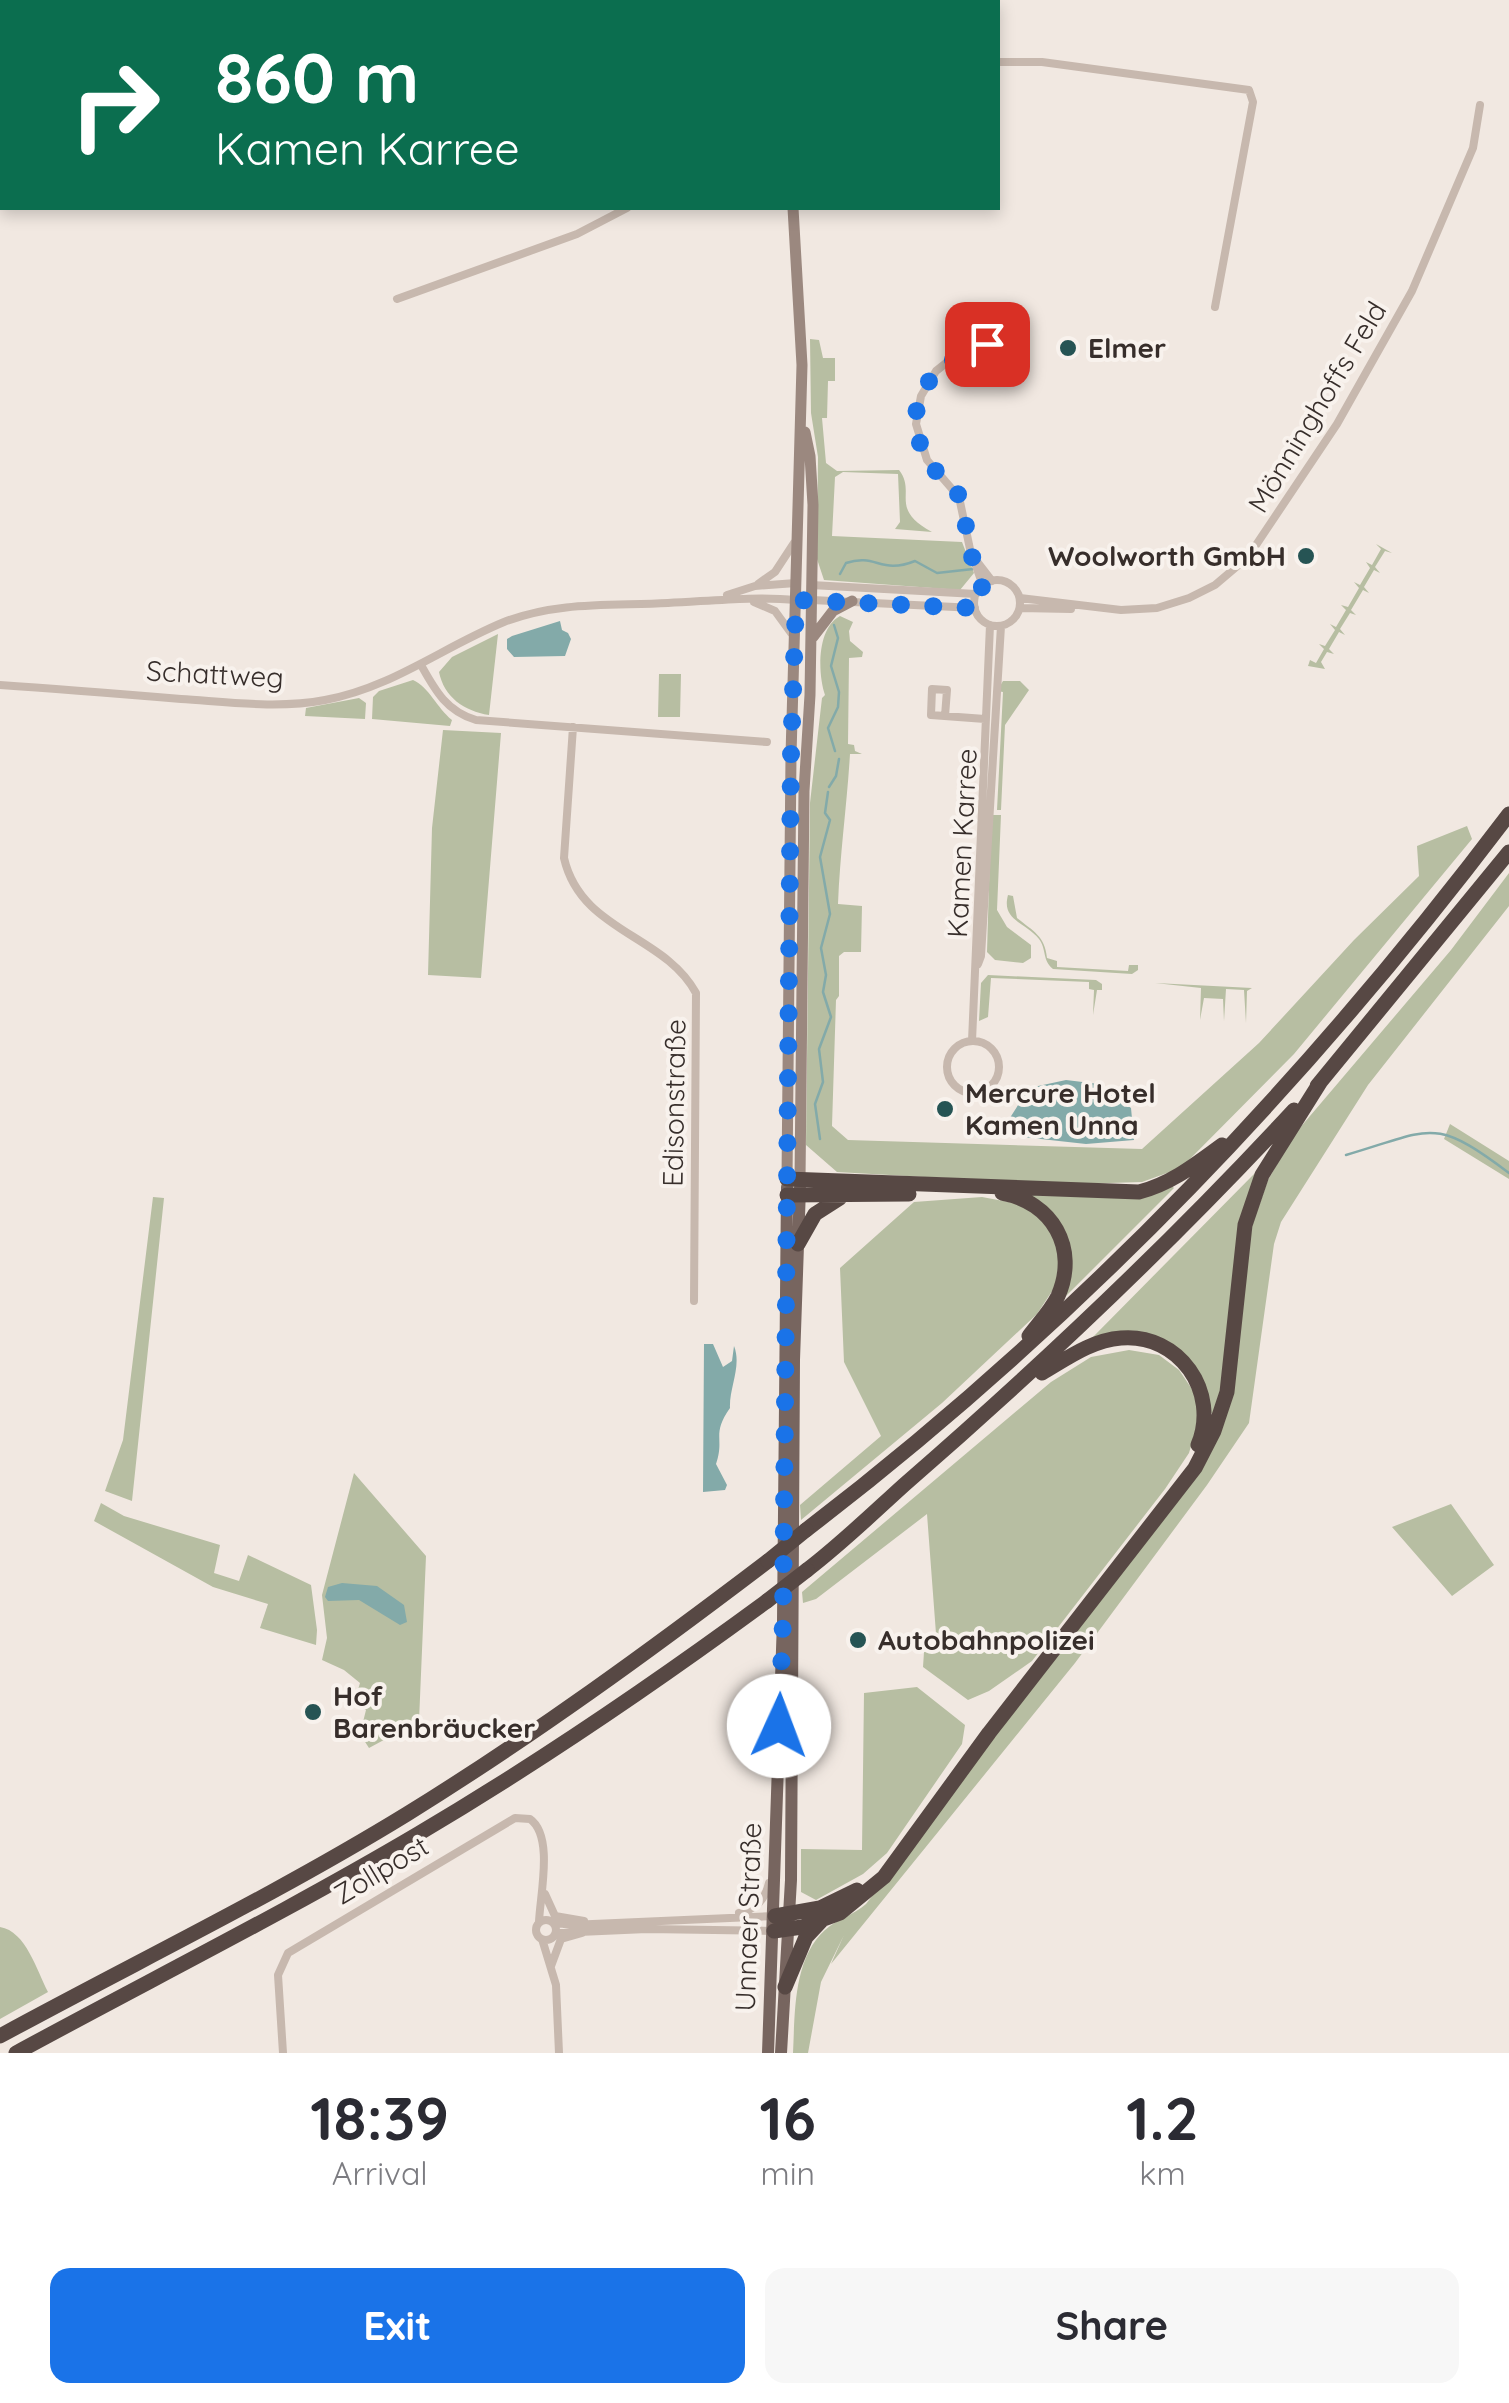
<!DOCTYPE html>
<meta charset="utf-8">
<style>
body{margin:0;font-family:Quicksand,sans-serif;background:#f7f7f7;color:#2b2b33;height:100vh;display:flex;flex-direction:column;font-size:38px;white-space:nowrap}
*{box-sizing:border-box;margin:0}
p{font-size:32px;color:#7c7c81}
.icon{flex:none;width:55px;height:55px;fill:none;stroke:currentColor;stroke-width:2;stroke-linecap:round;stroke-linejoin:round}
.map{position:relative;height:2053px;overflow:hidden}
.side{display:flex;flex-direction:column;background:#fff;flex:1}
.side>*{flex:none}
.guide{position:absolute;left:0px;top:0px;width:1000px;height:210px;box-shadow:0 5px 15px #0003;background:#0b6e4f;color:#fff;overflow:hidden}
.pin{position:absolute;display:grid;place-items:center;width:85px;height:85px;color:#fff;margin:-42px;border-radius:20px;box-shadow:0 5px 15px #0006}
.me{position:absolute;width:110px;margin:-55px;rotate:2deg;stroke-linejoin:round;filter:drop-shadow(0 0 8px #0008)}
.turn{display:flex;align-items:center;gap:35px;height:210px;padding:0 50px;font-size:45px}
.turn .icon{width:130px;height:130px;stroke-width:2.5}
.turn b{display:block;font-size:70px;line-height:85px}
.eta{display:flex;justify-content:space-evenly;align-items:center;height:170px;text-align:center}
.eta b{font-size:60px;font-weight:700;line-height:70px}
.button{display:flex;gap:20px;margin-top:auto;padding:20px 50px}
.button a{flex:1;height:115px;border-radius:20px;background:#1a73e8;color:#fff;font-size:40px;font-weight:700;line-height:115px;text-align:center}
.button a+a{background:#f7f7f7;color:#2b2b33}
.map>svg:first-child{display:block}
.green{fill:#b7bea2}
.water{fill:#83aaa9}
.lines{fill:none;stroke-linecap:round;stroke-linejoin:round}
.stream{stroke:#83aaa9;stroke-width:2.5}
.street{stroke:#c7b8ae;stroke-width:8}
.secondary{stroke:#9b887f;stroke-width:11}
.primary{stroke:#77655f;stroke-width:12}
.highway{stroke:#574844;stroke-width:15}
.highway-bridge{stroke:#574844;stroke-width:15}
.route{stroke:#1a73e8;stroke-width:18;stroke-dasharray:0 32.4}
.poi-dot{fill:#265454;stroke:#f8f2ed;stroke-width:4}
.labels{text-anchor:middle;stroke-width:8;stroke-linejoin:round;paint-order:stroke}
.poi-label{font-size:28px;font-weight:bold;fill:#372e2b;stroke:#f8f2ed;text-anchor:start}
.street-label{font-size:28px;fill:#372e2b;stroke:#f8f2ed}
</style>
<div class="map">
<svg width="1509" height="2053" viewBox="0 0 1509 2053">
<rect width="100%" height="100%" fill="#f1e8e1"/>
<path class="green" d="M810,339L819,340L823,358H835V381H828L827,418H822L826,463L837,471L899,470C917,493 888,508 932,532L895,529L900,522L898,474L843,472L835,477L832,536L962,542L974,573L960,590L824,580L817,559L818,457L811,413Z
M1376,544L1392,553L1385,551L1375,567L1380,573L1374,570L1364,587L1369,593L1363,590L1351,610L1356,615L1350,613L1340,629L1345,635L1339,632L1329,649L1334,654L1327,652L1321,662L1325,669L1308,666L1310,660L1316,663L1324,649L1319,644L1325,646L1335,630L1330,624L1336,627L1346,610L1341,605L1348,607L1359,588L1354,582L1360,585L1370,568L1366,562L1372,565L1381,549Z
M840,616L853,622L849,631L850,641L863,652L862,657L849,658L848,744L854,745L855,751L862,754H850C847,804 840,853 838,904L862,906L861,952H844L839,956V996L836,1000L832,1126L848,1140L1142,1149L1259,1043L1354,940L1419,876L1417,846L1467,826L1472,839L1294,1054L1181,1168L1142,1182L1076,1184L925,1177L837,1172L806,1145L810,803L822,698L825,695C818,675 816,629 840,616Z
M498,634L489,715C464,711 444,697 439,672L452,657Z
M659,674H681L680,717H658Z
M413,680C429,687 437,708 452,720L450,726L372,719L373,697L379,691Z
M1003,681H1020L1029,690L1005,725L1001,810H997L1003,692L997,691Z
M359,698L366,703L365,719L305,716L306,708Z
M443,730L501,733L481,978L428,975L432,828Z
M991,815H1001L997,910L1007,927L1031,945V958L1023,963L995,960L987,952Z
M1509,873V906L1368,1085L1281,1222L1274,1244L1249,1423L1207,1485L1075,1663L831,1964L844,1935L821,1982L808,2053H793C795,2013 793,1959 825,1930C838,1918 854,1915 866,1904L1197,1473L1225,1421L1252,1226L1268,1180L1293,1136L1451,950Z
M1008,895L1013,896L1017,918C1033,931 1045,936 1047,958L1057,961V967L1128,971L1129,965H1138V970L1132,974L1053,969C1042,960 1047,950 1039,939C1026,922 1001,921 1008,895Z
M988,975L1096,980L1102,984V990H1097L1093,1015L1094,990L1089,989V982L991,978L988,1017L979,1021L981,983Z
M1155,983L1252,988L1247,991L1246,1023L1244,990L1226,989L1224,1021L1223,999L1204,998L1200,1020L1201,988Z
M1450,1124L1509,1161V1179L1444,1139Z
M1255,1173L1221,1387L1215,1414L1210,1413L1163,1343L1092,1338Z
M1171,1185L1174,1188L1065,1297C1072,1247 1074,1222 1026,1194Z
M153,1197L164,1198L132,1501L105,1491L123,1440Z
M982,1197L1020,1204L1046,1223L1060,1253L1056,1285L1037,1314L942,1403L801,1520L800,1505L881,1436L844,1362L840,1268L914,1202Z
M1129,1350L1159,1355L1179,1370L1196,1395L1198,1422L1189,1453L1165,1489L1032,1661L989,1691L968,1700L923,1667L924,1652L937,1647L927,1514L816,1599L803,1603L802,1592L1051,1382L1091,1357Z
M354,1473L426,1556L419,1721L369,1748L360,1734L366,1710L354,1703L360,1683L344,1670L322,1660L327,1638L322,1595Z
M101,1503L124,1516L220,1545L214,1573L239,1581L248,1555L311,1585L317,1630L316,1645L260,1628L268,1604L213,1587L94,1521Z
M1451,1504L1494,1565L1452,1596L1392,1527Z
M917,1687L965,1725L962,1744L887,1853L863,1874L816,1900L801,1892V1849L862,1850L864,1693Z
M0,1927C26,1931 37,1971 48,1992L0,2019Z"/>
<path class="water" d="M560,621L562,630L568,633L571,639L565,656L514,657L507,649V639L512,636Z
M1066,1080L1099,1084L1131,1108L1134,1140L1086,1144L1013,1136L1006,1124L1029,1088Z
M704,1344H713L723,1367L732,1361L734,1346C742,1366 729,1388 730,1408C711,1435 725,1438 716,1464L727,1485L725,1490L703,1492Z
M342,1583L377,1586L404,1605L407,1622L400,1625L359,1600L328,1601L325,1597L328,1587Z"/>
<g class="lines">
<path class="stream" d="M840,574L846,563C877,553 880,575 915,561L937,573L973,569
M834,625L838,638L831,666L839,692L838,707L828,728L835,751
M829,787L836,776L839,759
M820,1139L815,1104L823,1082L819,1049L831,1017L823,992L826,975L821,948L830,914L820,857L830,820L825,813L828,792
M1346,1155C1432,1130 1432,1115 1509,1173"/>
<path class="street" d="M998,62H1042L1249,90L1253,102L1215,307
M397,299L577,234L627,208
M968,350L973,324L978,318L991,320L996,330L987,344L955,356L936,371L921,396L916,424L927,460L959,497L970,549L983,586
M975,559L992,581
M974 603a23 23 0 1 1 46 0a23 23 0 1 1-46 0Z
M758,584L775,572L794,543
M811,585L976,594
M727,595L755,586L796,583
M1020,598L1121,610L1157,608L1189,598L1215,585L1248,557L1337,424L1412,291L1473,148L1480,105
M812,600L975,608
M754,602L775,611L791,633
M1020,608L1071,609
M421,665C435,690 446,711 476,720L767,742
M0,685C60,689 121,694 181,699C228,702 278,709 325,700C391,688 443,647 504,622C558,601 612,606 668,603C711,601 753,596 797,600
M945,716L947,690L932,689L931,715L985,719
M573,727L564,858C581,932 664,934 696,993L694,1301
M978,964L981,956L1001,626
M947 1067a26 26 0 1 1 52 0a26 26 0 1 1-52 0Z
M972,1041L990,625
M545,1894L555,1916L584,1921
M739,1913C756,1909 765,1900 769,1883
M536 1930a10 10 0 1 1 20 0a10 10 0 1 1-20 0Z
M553,1922L570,1925L775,1916
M556,1933L647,1929L774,1931
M542,1939L556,1985L559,2053
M551,1966L561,1939L582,1933
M283,2053L278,1975L288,1953L515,1818L530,1819C554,1836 540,1895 539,1922"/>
<path class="secondary" d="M773,0V2
M813,637L833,611L852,601
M787,1179L791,755L802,365L793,208
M800,1180L804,791L810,695L813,505L810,456L805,432"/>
<path class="primary" d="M768,2053L783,1621L787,1187
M781,2053L791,1880L794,1360L800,1188"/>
<path class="highway" d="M1317,1086L1509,852
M787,1179L1139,1192C1171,1184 1196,1164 1222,1145
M1002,1193C1052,1202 1079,1248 1058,1296C1051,1310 1039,1323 1029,1336
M787,1195L909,1194
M798,1244L815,1214L840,1198
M1042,1373C1066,1359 1092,1340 1121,1338C1179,1333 1220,1392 1198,1445
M806,1530C1074,1325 1306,1083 1509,814
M807,1570C841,1544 872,1514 904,1485C1041,1366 1171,1243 1294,1110
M775,1916L820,1908L857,1890
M774,1931L802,1927L840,1913L884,1877L989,1733L1195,1468L1214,1431L1227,1392L1245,1225L1262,1175L1321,1081
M785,1987L806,1937L821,1921
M0,2036C136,1962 275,1895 407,1814C533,1736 651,1650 768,1561
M16,2053C150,1980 286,1912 418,1834C538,1763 654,1684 767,1601"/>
<path class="highway-bridge" d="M768,1561L806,1530
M767,1601L807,1570"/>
</g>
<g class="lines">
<path class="route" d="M779,1726L783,1620L791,755L796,600L975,608L976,594L983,586C975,569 970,552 967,534C965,522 965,507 959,496C952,482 936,475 928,461C896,403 932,362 987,344"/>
</g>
<g class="poi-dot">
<circle cx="1068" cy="348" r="10"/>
<circle cx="1306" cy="556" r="10"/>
<circle cx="945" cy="1109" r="10"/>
<circle cx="858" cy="1640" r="10"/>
<circle cx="313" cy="1712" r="10"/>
</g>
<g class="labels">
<g class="poi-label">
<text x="1088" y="358">Elmer</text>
<text x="1286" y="566" text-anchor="end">Woolworth GmbH</text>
<text x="965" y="1103">Mercure Hotel<tspan x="965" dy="32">Kamen Unna</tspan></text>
<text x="878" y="1650">Autobahnpolizei</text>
<text x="333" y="1706">Hof<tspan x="333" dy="32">Barenbräucker</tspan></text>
</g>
<g class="street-label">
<text transform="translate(1317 407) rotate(-59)" y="10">Mönninghoffs Feld</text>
<text transform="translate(215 674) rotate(3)" y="10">Schattweg</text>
<text transform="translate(962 843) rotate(-87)" y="10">Kamen Karree</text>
<text transform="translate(674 1103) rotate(-89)" y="10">Edisonstraße</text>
<text transform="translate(381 1870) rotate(-31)" y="10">Zollpost</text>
<text transform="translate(748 1917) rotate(-88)" y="10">Unnaer Straße</text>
</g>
</g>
</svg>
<div class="pin" style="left:987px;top:344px;background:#d93025"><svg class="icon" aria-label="arrive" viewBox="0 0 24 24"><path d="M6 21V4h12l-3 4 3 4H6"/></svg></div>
<svg class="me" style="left:779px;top:1726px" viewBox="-20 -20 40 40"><circle r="19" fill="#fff"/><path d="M0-13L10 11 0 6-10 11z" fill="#1a73e8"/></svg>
<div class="guide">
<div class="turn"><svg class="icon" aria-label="right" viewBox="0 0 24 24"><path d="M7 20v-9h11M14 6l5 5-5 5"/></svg><div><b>860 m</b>Kamen Karree</div></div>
</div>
</div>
<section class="side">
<div class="eta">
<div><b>18:39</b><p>Arrival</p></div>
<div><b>16</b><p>min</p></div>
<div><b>1.2</b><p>km</p></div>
</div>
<div class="button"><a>Exit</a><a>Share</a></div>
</section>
